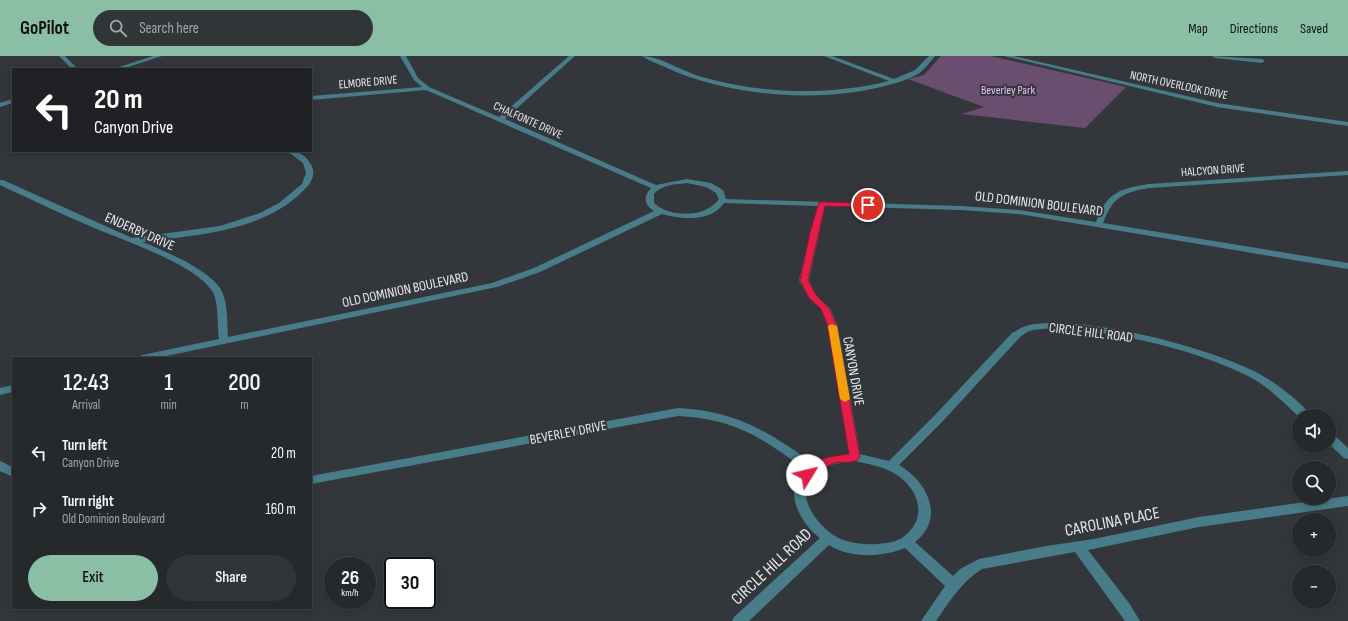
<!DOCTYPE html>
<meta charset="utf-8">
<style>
body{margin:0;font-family:"Sofia Sans Condensed",sans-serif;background:#323538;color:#f1f3f6;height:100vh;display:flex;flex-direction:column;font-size:15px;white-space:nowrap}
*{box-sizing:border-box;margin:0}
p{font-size:13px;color:#a4a6a9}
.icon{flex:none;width:22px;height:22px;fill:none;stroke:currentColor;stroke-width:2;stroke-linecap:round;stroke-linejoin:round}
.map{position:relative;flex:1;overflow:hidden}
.drawer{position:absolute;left:12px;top:301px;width:300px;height:252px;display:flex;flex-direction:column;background:#26292c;border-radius:0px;box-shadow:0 2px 10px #0003,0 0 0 1px #424548}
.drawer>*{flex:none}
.top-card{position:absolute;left:12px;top:12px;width:300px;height:84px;border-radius:0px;box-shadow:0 2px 10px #0003,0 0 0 1px #424548;background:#202124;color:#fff;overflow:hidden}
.buttons{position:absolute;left:1292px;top:353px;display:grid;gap:8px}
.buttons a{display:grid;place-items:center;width:44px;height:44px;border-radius:50%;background:#26292c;box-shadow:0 2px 10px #0003,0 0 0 1px #424548;font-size:20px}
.speed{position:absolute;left:324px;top:501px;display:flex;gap:8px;font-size:20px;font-weight:700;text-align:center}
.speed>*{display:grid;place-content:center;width:52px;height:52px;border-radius:50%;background:#26292c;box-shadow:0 2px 10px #0003,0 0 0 1px #424548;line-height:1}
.speed small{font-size:10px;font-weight:400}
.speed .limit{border:2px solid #111;border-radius:6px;background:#fff;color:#111}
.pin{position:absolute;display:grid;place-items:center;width:34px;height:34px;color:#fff;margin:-17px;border:2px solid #fff;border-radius:50%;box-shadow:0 1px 4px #0007}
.me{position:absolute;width:44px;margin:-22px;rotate:54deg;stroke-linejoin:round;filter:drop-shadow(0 0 3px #0008)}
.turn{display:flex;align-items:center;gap:14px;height:84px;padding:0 16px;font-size:18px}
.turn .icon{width:52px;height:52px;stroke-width:2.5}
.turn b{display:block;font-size:28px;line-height:34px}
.eta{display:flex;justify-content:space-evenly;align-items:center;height:68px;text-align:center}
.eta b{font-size:24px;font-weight:600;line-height:28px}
.button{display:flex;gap:8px;margin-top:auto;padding:8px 16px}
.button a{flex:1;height:46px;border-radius:24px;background:#8abfa5;color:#111;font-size:16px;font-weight:600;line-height:46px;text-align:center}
.button a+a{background:#323538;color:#f1f3f6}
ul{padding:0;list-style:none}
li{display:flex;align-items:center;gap:12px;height:56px;padding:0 16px}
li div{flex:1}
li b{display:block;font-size:15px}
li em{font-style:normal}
header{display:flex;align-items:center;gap:24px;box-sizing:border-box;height:56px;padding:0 20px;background:#8abfa5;color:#111}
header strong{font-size:19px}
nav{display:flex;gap:22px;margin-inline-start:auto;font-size:14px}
.search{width:280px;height:36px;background:#323538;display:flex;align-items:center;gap:10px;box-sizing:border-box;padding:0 14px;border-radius:22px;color:#a4a6a9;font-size:15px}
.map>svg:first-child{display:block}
.green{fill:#6a4e70}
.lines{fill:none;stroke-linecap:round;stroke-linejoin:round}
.minor{fill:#487c89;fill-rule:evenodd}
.route{fill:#e11d48;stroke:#92132f}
.slow{fill:#f59e0b}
.labels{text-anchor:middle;stroke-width:4;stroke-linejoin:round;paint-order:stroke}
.far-street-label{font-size:12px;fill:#e6e9ec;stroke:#33373b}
.far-park-label{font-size:12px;fill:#f2bffd;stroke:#33373b}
.street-label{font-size:14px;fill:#e6e9ec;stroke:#33373b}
.near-street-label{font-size:17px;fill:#e6e9ec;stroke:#33373b}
</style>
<header>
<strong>GoPilot</strong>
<div class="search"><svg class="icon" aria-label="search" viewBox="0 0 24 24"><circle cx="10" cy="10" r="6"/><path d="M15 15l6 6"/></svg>Search here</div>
<nav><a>Map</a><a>Directions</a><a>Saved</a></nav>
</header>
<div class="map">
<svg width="1348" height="565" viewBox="0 0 1348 565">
<rect width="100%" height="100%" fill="#33373b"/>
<path class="green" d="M941,0H991L1126,31L1085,72L962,58L984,51L908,23L924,19Z"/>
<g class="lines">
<path class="minor" d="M59,0H65L78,13H72Z
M153,0H162L122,13H113Z
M400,0H406L418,22L429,31L499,61L569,0H575L505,63L656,129L687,123L711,127L723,134L726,143L961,150L1019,154L1096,166C1107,136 1119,133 1149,128L1348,115V119L1149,132C1122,137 1113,141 1103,167L1348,207V213L1019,158L961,154L825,150L809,224L816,239L830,252L837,268L860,398L889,405L934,360L1012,277C1018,274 1023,270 1029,269C1085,259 1202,290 1254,315C1269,322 1302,346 1311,360L1299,361C1283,346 1267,329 1246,319C1195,294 1120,276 1064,273C1053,273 1040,272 1030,275C1026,276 1023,279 1020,281L942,366L899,409C927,425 946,462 915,486L953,520L960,513L979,503L1046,490L1094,483L1199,461L1348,440V450L1199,471L1088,494L1129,547L1140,565H1125L1075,496L982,513C961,526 950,545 936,565H921L945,530L905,492C883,501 850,503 829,489L749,565H732L734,561L820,482C800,468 781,432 806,414C761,381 735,363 678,360L311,428V420L678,352C736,355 767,375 814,408L823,403L849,398L827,268L821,253L809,242L799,224L818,150L724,147C711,167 680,163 662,158L540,216L497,231L157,302H137L142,299L219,283C217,270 219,245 212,235C195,208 122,184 92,171C61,158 31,143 0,129V124H3L132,182L220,170L260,157L279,147L302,128L306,117L303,107L287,95C297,95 305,98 310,107C317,117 312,126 304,134C263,176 197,179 142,186C163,194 216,216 223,238C228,251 227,267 228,281L492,227L534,212L654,155C644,149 643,141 651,132L426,34L311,44V40L422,31L414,24ZM687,127L706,131L716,137L719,143C706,162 670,162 654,147V138C661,129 676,128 687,127ZM855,405C868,408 881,410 892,416C919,431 930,462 902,482C895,486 887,487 879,488C866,489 856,488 843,484C823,477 794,443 811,422C814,418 821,414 825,411C833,407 846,407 855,405Z
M642,0C659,0 684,16 702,21C763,38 828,40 889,25L824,0H832L894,23L915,14L929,0H935C930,6 925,13 918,18C907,24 893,28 881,31C814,47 729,40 667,12C659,8 649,5 642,0Z
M1004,0H1014L1217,47L1348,66V70L1217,51Z
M1212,0L1262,3L1265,5L1262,7L1215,2Z
M13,43V47L0,51V47Z
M13,329V336L0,339V332Z
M1329,377L1333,378L1348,392V403L1344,402L1329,388Z
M0,405L13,411V421L0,415Z"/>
</g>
<path class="route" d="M819,146L868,147L872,149L868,151L825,150L808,224L816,239L829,252L836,268L860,401C856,409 841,405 834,407C823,411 816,420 807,423L801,419C810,403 833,400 849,398L827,268L821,253L809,242L800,224L810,176Z"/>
<path class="slow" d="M832,268L837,270L850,343L845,346L840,343L828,270Z"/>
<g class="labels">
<g class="far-street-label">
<text transform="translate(368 26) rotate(-5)" y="4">ELMORE DRIVE</text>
<text transform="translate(1179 29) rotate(12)" y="4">NORTH OVERLOOK DRIVE</text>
<text transform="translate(528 64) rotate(24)" y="4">CHALFONTE DRIVE</text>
<text transform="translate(1213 114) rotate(-4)" y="4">HALCYON DRIVE</text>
</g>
<g class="far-park-label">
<text x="1008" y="38">Beverley Park</text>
</g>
<g class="street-label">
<text transform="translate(1039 147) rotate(7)" y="5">OLD DOMINION BOULEVARD</text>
<text transform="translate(140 175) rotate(24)" y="5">ENDERBY DRIVE</text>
<text transform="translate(405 233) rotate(-12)" y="5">OLD DOMINION BOULEVARD</text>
<text transform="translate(1091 276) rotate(7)" y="5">CIRCLE HILL ROAD</text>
<text transform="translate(854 315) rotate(80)" y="5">CANYON DRIVE</text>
<text transform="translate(568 376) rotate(-11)" y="5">BEVERLEY DRIVE</text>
</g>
<g class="near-street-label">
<text transform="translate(1112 465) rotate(-11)" y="6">CAROLINA PLACE</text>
<text transform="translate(771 510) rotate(-43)" y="6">CIRCLE HILL ROAD</text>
</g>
</g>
</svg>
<div class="buttons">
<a><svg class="icon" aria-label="sound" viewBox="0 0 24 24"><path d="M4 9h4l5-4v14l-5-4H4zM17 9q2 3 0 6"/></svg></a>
<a><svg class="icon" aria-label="search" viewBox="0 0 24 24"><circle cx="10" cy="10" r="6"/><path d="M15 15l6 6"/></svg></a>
<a>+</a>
<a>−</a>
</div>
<div class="speed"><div>26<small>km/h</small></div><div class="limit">30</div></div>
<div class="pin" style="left:868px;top:149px;background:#d93025"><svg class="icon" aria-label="arrive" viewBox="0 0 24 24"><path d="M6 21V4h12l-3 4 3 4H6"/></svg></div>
<svg class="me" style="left:807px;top:419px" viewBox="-20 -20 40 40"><circle r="19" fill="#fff"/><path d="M0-13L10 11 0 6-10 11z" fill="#e11d48"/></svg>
<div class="top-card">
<div class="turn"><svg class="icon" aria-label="left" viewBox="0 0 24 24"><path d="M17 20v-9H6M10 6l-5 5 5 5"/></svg><div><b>20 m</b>Canyon Drive</div></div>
</div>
<section class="drawer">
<div class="eta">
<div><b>12:43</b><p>Arrival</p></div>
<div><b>1</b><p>min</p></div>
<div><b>200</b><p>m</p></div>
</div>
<ul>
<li><svg class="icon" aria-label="left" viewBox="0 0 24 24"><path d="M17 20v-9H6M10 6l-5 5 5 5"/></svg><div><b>Turn left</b><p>Canyon Drive</p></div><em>20 m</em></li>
<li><svg class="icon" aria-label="right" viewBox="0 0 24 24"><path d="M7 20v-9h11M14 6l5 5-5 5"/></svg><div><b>Turn right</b><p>Old Dominion Boulevard</p></div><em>160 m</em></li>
</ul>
<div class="button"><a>Exit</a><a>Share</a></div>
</section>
</div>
